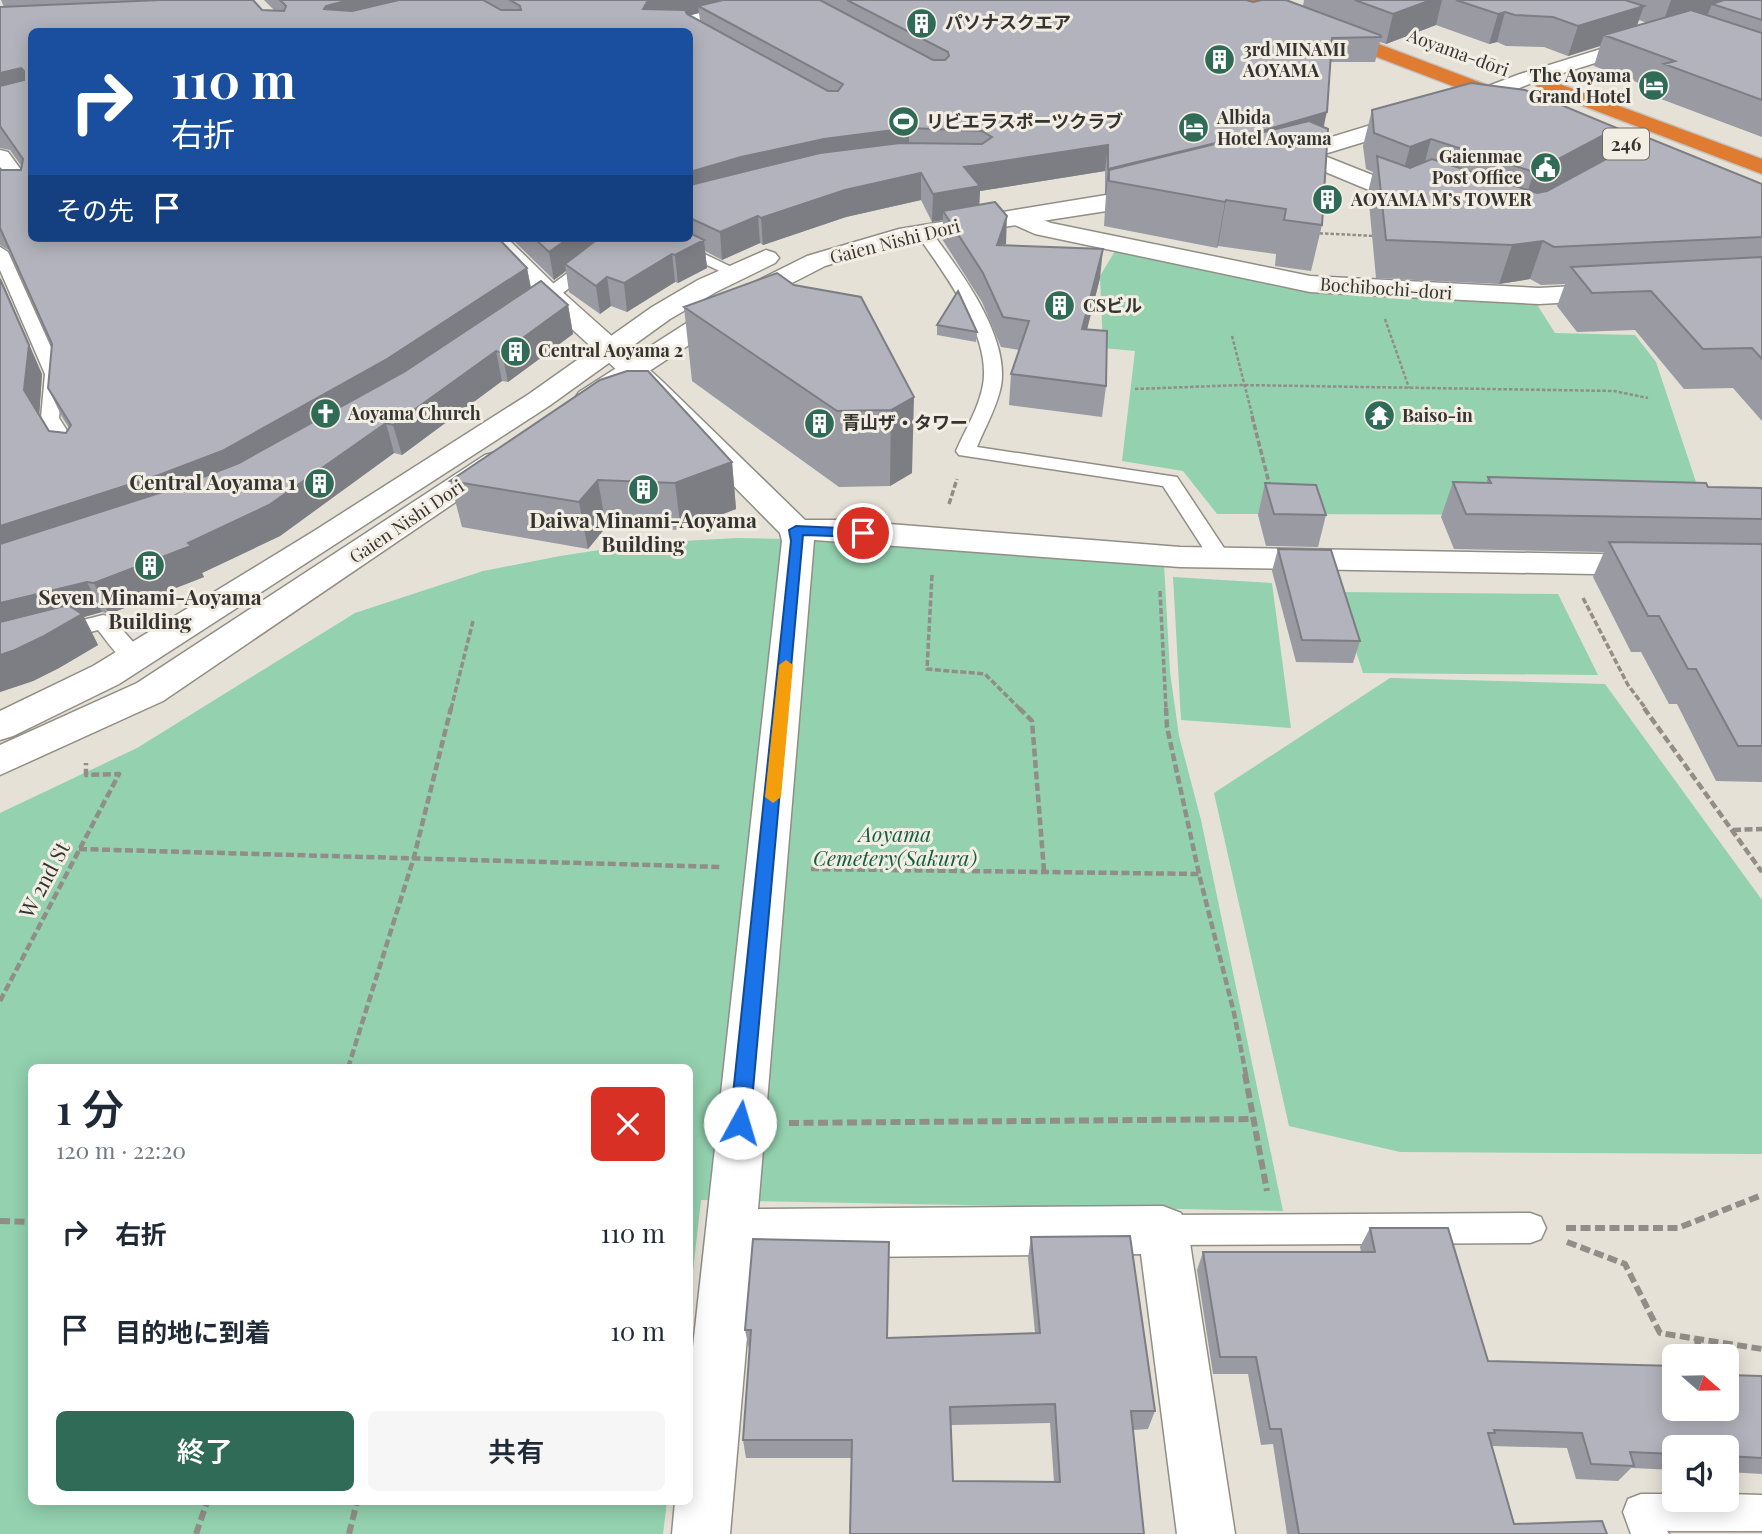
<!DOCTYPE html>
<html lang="ja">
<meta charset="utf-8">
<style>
body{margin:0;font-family:"Playfair Display","Noto Sans JP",serif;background:#f6f6f7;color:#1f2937;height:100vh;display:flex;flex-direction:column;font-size:26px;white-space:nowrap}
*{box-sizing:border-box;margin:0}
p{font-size:23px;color:#747a83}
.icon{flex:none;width:38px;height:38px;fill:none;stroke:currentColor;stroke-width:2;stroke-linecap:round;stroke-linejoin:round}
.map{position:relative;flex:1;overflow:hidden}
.details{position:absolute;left:28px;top:1064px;width:665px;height:441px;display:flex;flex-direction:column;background:#fff;border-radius:10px;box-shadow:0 4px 18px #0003}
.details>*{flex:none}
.banner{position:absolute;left:28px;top:28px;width:665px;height:214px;border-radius:10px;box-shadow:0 4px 18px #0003;background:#1a4fa0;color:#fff;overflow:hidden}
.needle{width:46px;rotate:110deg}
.fabs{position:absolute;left:1662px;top:1344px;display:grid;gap:14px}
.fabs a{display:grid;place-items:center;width:77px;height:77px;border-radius:10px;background:#fff;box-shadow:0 4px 18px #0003;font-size:35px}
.pin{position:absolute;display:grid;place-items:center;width:60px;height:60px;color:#fff;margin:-30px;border:4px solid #fff;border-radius:50%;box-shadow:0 2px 7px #0007}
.me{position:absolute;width:77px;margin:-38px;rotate:6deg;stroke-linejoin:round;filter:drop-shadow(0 0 5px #0008)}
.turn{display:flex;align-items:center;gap:24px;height:147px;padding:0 28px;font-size:32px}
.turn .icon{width:91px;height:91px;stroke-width:2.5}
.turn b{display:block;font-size:49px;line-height:60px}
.then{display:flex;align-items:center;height:66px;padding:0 28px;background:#0003;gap:14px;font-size:26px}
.round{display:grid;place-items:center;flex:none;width:74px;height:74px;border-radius:10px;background:#f6f6f7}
.head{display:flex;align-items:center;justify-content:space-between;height:119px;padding:0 28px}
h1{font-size:42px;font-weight:600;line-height:52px}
.primary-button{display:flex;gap:14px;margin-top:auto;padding:14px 28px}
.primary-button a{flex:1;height:80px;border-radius:10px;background:#2f6b56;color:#fff;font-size:28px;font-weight:600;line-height:80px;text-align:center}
.primary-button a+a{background:#f6f6f7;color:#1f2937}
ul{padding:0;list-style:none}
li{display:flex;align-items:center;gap:21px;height:98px;padding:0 28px}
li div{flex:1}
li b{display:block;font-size:26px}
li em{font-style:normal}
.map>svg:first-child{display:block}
.green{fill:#93d1af}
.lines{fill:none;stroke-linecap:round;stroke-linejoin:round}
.lane-casing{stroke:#918e85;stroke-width:3}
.street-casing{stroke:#918e85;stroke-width:3}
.secondary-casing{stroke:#918e85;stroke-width:3}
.highway-casing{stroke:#c3c2c1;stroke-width:3}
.path-far3{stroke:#918e88;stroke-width:2.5;stroke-dasharray:3.5 2;stroke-linecap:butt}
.path-far2{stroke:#918e88;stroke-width:3.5;stroke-dasharray:6 2.5;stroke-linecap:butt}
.path-far1{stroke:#918e88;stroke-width:4.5;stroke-dasharray:8 3.5;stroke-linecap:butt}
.path{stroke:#918e88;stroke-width:6;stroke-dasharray:10 4.5;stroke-linecap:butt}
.lane{fill:#fff;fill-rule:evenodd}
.street{fill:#fff;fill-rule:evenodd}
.secondary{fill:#fff;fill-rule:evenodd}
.highway{fill:#e07c32;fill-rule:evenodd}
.wall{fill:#999aa2;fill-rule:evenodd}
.shaded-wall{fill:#7d7d84}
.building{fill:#b2b3bc;stroke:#7d7d84;stroke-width:2;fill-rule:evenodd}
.route{fill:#1a73e8;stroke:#114b97;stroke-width:2}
.slow{fill:#f59e0b}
.labels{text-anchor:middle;stroke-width:6;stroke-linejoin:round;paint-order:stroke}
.far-poi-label{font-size:18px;font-weight:bold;fill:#363431;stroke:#f2eee4;text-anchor:start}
.far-street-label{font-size:18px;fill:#363431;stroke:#f2eee4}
.shield{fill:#f2eee4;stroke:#6e6c67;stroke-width:2}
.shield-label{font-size:19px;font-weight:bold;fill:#363431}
.poi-label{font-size:21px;font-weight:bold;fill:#363431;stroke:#f2eee4}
.park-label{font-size:21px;font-style:italic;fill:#125f3f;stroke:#f2eee4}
.street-label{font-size:21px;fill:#363431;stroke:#f2eee4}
</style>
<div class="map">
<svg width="1762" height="1534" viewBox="0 0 1762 1534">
<rect width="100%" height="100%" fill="#e5e1d7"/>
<path class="green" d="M1118,246L1266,280L1534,300L1555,333L1635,335L1656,362L1707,515L1217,514L1183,471L1122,461L1135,351L1103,348L1100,276Z
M737,538L832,540L1164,564L1170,672L1179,736L1201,820L1283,1211L701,1200L690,1298V1068H32V1502H667L663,1534H0V813L137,748L355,613L483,571L560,556L646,543Z
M1173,577L1272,583L1291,728L1181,720Z
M1337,592L1558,594L1598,675L1363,673Z
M1390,678L1605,684L1762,900V1154L1400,1152L1289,1126L1214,793Z"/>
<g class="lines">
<defs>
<path id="lane" d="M924,228L930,230C958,268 1010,335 1001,386C997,407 985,427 977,447L1177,477L1230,557L1226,562H1212L1163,486L959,455L956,451C965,430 979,408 983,385C992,335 943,272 916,233Z
M615,238H635L539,311H527L525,307L527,303Z
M650,238H671L742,272L734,277L728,275Z
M0,247L8,252L63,374L59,418L83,456L80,460H66L41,418L45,374L0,270Z
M103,615L111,617L142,652L145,657L142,662C122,668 110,644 98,630L0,655V641Z
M1530,1213L1541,1217L1546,1228L1541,1239L1530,1243L1163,1245L1152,1241L1147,1230L1152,1219L1163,1215Z
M1641,1494H1675V1500H1727V1494L1762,1495V1531H1667L1669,1534H1631L1623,1512L1628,1499Z"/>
<path id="street" d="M659,0H682L714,20L711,24H697Z
M1302,147L1400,186L1416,180L1424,182L1428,187L1409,200H1393L1294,159L1291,154L1294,149Z
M0,150L8,152L32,185L31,195H15L0,174Z
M1017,210L1051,223L1310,276L1539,288L1612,284L1621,286L1625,292L1621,298L1612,300L1539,304L1310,292L1035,234L1008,222L1005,217L1008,212Z
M481,238H507L559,289L661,380L805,520H839L1180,547L1651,555L1663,558L1668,565L1663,572L1651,575L1180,567L814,540L758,1209L1163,1206L1181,1213L1188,1230L1235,1534H1177L1141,1254L762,1258L754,1256L730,1534H672L675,1502H690V1374L782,541L780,533L641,392L541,301Z"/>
<path id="secondary" d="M1646,35L1653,37L1656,41L1653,45L1534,82L1459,113L1285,166H1269L1266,161L1269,156L1443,103L1520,74Z
M1155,187L1163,189L1167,194L1163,199L1113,210L900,243L825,266L753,303L599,404L589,407L579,404L575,398L579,392L735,292L807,256L899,229Z
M766,250L775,253L779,258L775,263L716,292L670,319L549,406L119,684L13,736L0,740V711L93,666L314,531L529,394L652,307L698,280Z
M496,452L507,455L511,461L507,467L163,701L0,775V745L137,683L485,455Z"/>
<path id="highway" d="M1236,0H1262L1762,189V204L1238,4Z
M1546,79L1762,159V174L1539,89L1536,85L1539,81Z"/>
</defs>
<use href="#lane" class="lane-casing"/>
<use href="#street" class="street-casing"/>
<use href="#secondary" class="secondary-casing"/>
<use href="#highway" class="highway-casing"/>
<path class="path-far3" d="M1314,233L1375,236
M1385,319L1409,388
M1232,336L1253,418
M1135,389L1242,385L1614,391L1648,398"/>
<path class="path-far2" d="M1252,416L1270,487
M949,504L957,479
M932,575L927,669L985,674L1020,709
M1160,591L1166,709
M1583,598L1628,685L1646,709
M451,709L473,621"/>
<path class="path-far1" d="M1019,708L1032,721L1044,871
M1166,708L1167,727L1199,874L1234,1013L1246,1075
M1644,708L1762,872
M1733,830L1762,829
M79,849L722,867
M811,869L1199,874
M0,1001L119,774L86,775V763
M348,1068L414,857L451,708"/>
<path class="path" d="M1245,1074L1267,1191
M789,1123L1253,1119
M0,1221L32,1222
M1566,1228H1678L1762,1195
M1567,1242L1625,1264L1660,1333L1762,1349
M1696,1338L1702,1356
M196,1534L207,1502
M349,1534L357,1502"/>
<use href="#lane" class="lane"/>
<use href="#street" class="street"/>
<use href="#secondary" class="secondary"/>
<use href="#highway" class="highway"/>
</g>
<path class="wall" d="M1,0H253L262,10H274L264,0H1246L1253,2L1303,6L1304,0H1762V137L1653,96L1655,89L1594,66L1600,46L1568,56L1544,47L1506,46L1497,42L1489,44L1436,25L1386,44L1380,42L1375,62H1331L1324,127L1322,225L1311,271L1275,266L1276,254L1218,246L1217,248L1104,226L1106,195H1105V171L980,191L979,204L1005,245L1100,278L1087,330L1106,386L1102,417L1009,405L1011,374L1019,350L1001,347L982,302L942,239L943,220L932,222L921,200L846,217L763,245L760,243L722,260L705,251L707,268L678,283L675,282L627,312L611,306L600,314L569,292L566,271L554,280L511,238H690V32L32,238L209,240L208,238H498L527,268L531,287L568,305L573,334L508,382L502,381L402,455L394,453L280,536L202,573L204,577L109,614L102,612L84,617L98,645L59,668L33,681L0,692L42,374L39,414L49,431L66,433L69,428L62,417L48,388L52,344L10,251L0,245V168L1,170H21L22,167L10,150L0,148V7H4ZM699,13L700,21L689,16ZM1639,20L1647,23L1637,26Z
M1372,110L1606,159L1762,184V421L1733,388L1684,389L1635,330L1577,332L1557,306L1565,284L1541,285L1530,279L1499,284L1376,278L1368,192L1373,172L1366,169L1363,146Z
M794,285L861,297L912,473L890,486L839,487L692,381L684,307Z
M937,325L977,332L976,342L937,335Z
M732,462L736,509L681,530L606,527L588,549L462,527L450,481Z
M1488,477L1708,487L1762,488V782L1716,781L1677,704H1669L1641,652H1631L1593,577L1604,552L1454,549L1441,517L1453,482L1486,483Z
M1265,483L1326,515L1318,547L1266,546L1258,515Z
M1278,549L1360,641L1353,663L1296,662L1272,571Z
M1370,1228L1488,1361L1675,1409L1762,1376V1474L1727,1472V1447H1675V1470L1631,1468L1618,1481L1576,1479L1567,1448L1492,1446L1514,1524L1607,1534H1287L1273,1444L1261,1445L1248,1374H1213L1197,1270L1203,1252H1361L1360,1247Z
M1031,1237L1155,1411L1148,1429L1133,1430L1144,1534L852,1458H746L743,1440L750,1349H749L745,1330L888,1338L1035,1333L1028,1258ZM1050,1423L1054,1482L953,1481L951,1425Z"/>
<path class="shaded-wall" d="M349,0H445L331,32L324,9L326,6Z
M654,0H750L698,6L699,13L649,25L643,9L647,2Z
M1431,0H1442L1436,25L1386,44L1393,14Z
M1671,0H1756L1712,4L1708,14L1661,28Z
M1644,6L1633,36L1604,35L1600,46L1568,56L1578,26Z
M1505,12L1497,42L1489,44L1498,14Z
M21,68L31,93L0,100V73Z
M1327,112L1321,137L1109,170L1106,195H1105L1108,169Z
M909,128V154L690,199V172L741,157L824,139Z
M1617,128L1604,164L1522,209L1534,172Z
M1431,139L1421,176L1400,183L1410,147Z
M1108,145L1105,171L980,191L979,213L943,211V220L932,222L933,194L964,167Z
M921,173V200L846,217L763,245L761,218L845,190Z
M1226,200L1218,246L1217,248L1225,202Z
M758,216L760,243L722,260L720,232Z
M1007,216L1006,244L997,245Z
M569,238H611L565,264L566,271L554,280L549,252Z
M704,240L707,268L678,283L675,255Z
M1543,241L1530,279L1499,284L1512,245Z
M1103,249L1100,278L1079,360L1082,329Z
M672,254L675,282L627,312L624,283Z
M527,268L532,296L234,481L0,562V526Z
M0,277L42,374L39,419L24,390Z
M607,277L611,306L600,314L596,286Z
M568,305L573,334L508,382L502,353Z
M496,351L502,381L402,455L393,425Z
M914,397L912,473L890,486L891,410Z
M386,423L394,453L280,536L202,573L204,577L109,614L94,583L188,543Z
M732,462L736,509L681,530L675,483Z
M598,480L606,527L588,549L579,502Z
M87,582L102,612L84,617L98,645L59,668L33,681L0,692V603Z"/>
<path class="building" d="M160,0H253L262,10L284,11L286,6L280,0H349L326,6L324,9L352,11L399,0H483L501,10H521L520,6L510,0H654L647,2L643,9L685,10L687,14L828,91H838L843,84L698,6L723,0H820L933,60H945L949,56L948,52L847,0H1246L1253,2L1262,0H1286L1380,35L1381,37L1332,38L1327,112L1241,137L1108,169V145L964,167L980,186L933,194L921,173L845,190L761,218L758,216L720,232L690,218V185L820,153L900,143L982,144L992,137L982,131L909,128L824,139L741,157L690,172V32H32V238H203L213,240L216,238H498L527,268L387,359L222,451L159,475L0,526V279L29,345L24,390L49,431L66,433L71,425L48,388L52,344L0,228V168L1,170H21L23,159L0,126V86L24,80V71L21,68L0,73V7Z
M1355,0H1431L1393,14Z
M1456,0H1625L1644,6L1578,26L1553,17L1515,15L1505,12L1498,14Z
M1724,0H1762V20L1712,4Z
M1691,10L1762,33V100L1664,64L1675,61L1604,35Z
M1471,83L1525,90L1617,128L1534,172L1431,139L1410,147L1374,133L1372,110Z
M1309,121L1328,129L1322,225L1284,220L1286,209L1226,200L1225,202L1109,181V170Z
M1643,139H1651L1762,184V237L1554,247L1543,241L1512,245L1386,240L1377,156L1410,168L1432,159L1537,193L1547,191Z
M995,202L1007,216L997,245L1103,249L1082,329L1107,331L1106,386L1011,374L1029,321L1003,317L983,273L943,211Z
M690,233L704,240L675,255L672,254L624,283L607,277L596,286L565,264L599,238H690Z
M534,238H569L549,252Z
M1762,257V359L1752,348L1703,349L1651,291L1592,293L1571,267Z
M777,273L794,285L861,297L914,397L891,410L837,411L684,307Z
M541,281L568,305L502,353L496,351L393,425L386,423L269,505L188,543L191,546L94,583L87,582L0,603V544L175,488L239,463L404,372Z
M958,291L977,332L937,325Z
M627,371H648L732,462L675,483L598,480L579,502L450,481L600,380Z
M1488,477L1706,483L1708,487L1762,488V519L1466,514L1453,482L1491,483Z
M1265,483L1316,485L1326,515L1274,514Z
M1609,542L1762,544V746H1738L1696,669H1688L1659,616H1648Z
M1278,549L1331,550L1360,641L1302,640Z
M68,605L82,614L42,637L15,650L0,655V622Z
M1370,1228H1448L1488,1361L1675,1366V1409H1727V1375L1762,1376V1458L1727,1456V1447H1675V1454L1630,1452L1634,1466L1591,1464L1582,1433L1494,1430L1495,1433H1488L1514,1524L1602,1521L1607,1534H1299L1281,1429H1270L1256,1357H1220L1203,1252H1375Z
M1130,1236L1155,1411H1131L1144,1534H850L852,1440H743L751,1330H745L753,1239L889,1242L887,1338L1040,1333L1031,1237ZM1055,1404L1060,1482L953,1481L950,1407Z"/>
<path class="route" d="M796,526L863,529L870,533L863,537L803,535L750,1123L747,1129L740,1132L733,1129L730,1123L791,541L789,530Z"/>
<path class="slow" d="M786,660L793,665L781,797L773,803L765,797L779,665Z"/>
<defs>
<symbol id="building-disc" viewBox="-11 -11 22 22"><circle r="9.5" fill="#2f6b56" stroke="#f2eee4"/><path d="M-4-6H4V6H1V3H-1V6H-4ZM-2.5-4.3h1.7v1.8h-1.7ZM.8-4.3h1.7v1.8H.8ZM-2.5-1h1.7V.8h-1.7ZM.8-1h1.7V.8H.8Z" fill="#fff"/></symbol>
<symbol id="hotel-disc" viewBox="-11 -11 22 22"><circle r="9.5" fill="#2f6b56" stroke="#f2eee4"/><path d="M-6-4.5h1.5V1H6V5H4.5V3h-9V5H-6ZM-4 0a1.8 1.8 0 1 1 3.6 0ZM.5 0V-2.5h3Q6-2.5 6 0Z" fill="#fff"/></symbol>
<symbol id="stadium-disc" viewBox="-11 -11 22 22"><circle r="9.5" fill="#2f6b56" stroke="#f2eee4"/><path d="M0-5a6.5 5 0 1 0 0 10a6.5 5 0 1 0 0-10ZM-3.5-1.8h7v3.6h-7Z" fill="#fff"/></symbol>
<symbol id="civic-disc" viewBox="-11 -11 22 22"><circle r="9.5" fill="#2f6b56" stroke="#f2eee4"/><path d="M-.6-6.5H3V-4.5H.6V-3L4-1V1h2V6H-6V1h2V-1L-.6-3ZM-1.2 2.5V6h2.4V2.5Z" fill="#fff"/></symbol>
<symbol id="church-disc" viewBox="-11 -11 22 22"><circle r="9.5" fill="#2f6b56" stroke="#f2eee4"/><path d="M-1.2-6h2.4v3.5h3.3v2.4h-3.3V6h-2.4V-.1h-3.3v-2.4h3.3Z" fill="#fff"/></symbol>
<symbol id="temple-disc" viewBox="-11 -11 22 22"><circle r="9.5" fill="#2f6b56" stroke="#f2eee4"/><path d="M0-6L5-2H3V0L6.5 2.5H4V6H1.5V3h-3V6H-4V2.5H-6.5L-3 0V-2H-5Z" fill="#fff"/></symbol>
</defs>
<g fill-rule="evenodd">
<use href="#building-disc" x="904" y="6" width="35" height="35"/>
<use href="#building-disc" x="1202" y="42" width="35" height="35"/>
<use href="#hotel-disc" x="1636" y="68" width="35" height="35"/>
<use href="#stadium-disc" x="886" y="104" width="35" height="35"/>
<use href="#hotel-disc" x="1176" y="110" width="35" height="35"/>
<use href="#civic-disc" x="1528" y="150" width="35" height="35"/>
<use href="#building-disc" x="1310" y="182" width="35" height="35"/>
<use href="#building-disc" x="1042" y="288" width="35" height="35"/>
<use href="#building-disc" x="498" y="334" width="35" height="35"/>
<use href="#church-disc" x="308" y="396" width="35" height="35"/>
<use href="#temple-disc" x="1362" y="398" width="35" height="35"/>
<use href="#building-disc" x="802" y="406" width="35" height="35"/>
<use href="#building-disc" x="302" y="466" width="35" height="35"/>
<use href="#building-disc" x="626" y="472" width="35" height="35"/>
<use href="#building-disc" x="132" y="548" width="35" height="35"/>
</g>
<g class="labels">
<g class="far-poi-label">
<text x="945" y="29">パソナスクエア</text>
<text x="1243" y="56">3rd MINAMI<tspan x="1243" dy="21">AOYAMA</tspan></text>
<text x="1631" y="82" text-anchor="end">The Aoyama<tspan x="1631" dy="21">Grand Hotel</tspan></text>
<text x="1217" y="124">Albida<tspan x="1217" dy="21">Hotel Aoyama</tspan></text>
<text x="926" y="128">リビエラスポーツクラブ</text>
<text x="1522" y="163" text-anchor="end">Gaienmae<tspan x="1522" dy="21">Post Office</tspan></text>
<text x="1351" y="206">AOYAMA M’s TOWER</text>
<text x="1083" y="312">CSビル</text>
<text x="538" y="357">Central Aoyama 2</text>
<text x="348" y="420">Aoyama Church</text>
<text x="1402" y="422">Baiso-in</text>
<text x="842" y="429">青山ザ・タワー</text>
</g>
<g class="far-street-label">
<text transform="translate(1458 53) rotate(20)" y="6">Aoyama-dōri</text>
<text transform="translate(895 242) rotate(-14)" y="6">Gaien Nishi Dori</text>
<text transform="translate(1386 289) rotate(4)" y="6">Bochibochi-dori</text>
<text transform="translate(407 522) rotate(-34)" y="6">Gaien Nishi Dori</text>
</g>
<rect class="shield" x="1603" y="128.5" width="46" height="31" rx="5"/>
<g class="shield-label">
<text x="1626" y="151">246</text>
</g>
<g class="poi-label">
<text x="296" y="490" text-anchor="end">Central Aoyama 1</text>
<text x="643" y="528">Daiwa Minami-Aoyama<tspan x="643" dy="24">Building</tspan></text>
<text x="150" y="605">Seven Minami-Aoyama<tspan x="150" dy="24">Building</tspan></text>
</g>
<g class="park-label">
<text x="895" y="842">Aoyama<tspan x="895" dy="24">Cemetery(Sakura)</tspan></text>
</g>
<g class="street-label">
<text transform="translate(45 880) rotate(-62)" y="7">W 2nd St</text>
</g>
</g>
</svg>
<div class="fabs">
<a><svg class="needle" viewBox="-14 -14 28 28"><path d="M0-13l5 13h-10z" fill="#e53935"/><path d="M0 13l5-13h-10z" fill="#747a83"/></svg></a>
<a><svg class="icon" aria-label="sound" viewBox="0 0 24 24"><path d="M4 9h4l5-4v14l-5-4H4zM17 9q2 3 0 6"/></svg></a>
</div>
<div class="pin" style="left:863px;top:533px;background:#d93025"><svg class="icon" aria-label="arrive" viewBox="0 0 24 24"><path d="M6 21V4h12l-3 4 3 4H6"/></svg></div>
<svg class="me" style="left:740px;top:1123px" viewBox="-20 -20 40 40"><circle r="19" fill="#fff"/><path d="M0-13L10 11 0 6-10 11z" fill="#1a73e8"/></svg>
<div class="banner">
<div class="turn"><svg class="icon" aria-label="right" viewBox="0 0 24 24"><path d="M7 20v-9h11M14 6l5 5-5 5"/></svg><div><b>110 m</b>右折</div></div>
<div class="then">その先<svg class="icon" aria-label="arrive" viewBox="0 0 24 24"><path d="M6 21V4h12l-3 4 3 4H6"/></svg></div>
</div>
<section class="details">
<div class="head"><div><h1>1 分</h1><p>120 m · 22:20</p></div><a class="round" style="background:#d93025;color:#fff"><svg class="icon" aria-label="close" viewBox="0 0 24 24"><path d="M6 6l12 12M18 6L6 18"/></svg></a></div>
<ul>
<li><svg class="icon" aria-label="right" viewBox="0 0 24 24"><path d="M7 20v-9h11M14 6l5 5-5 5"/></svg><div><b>右折</b></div><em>110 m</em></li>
<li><svg class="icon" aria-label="arrive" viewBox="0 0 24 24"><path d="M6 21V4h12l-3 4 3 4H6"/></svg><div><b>目的地に到着</b></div><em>10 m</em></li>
</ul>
<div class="primary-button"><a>終了</a><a>共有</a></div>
</section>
</div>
